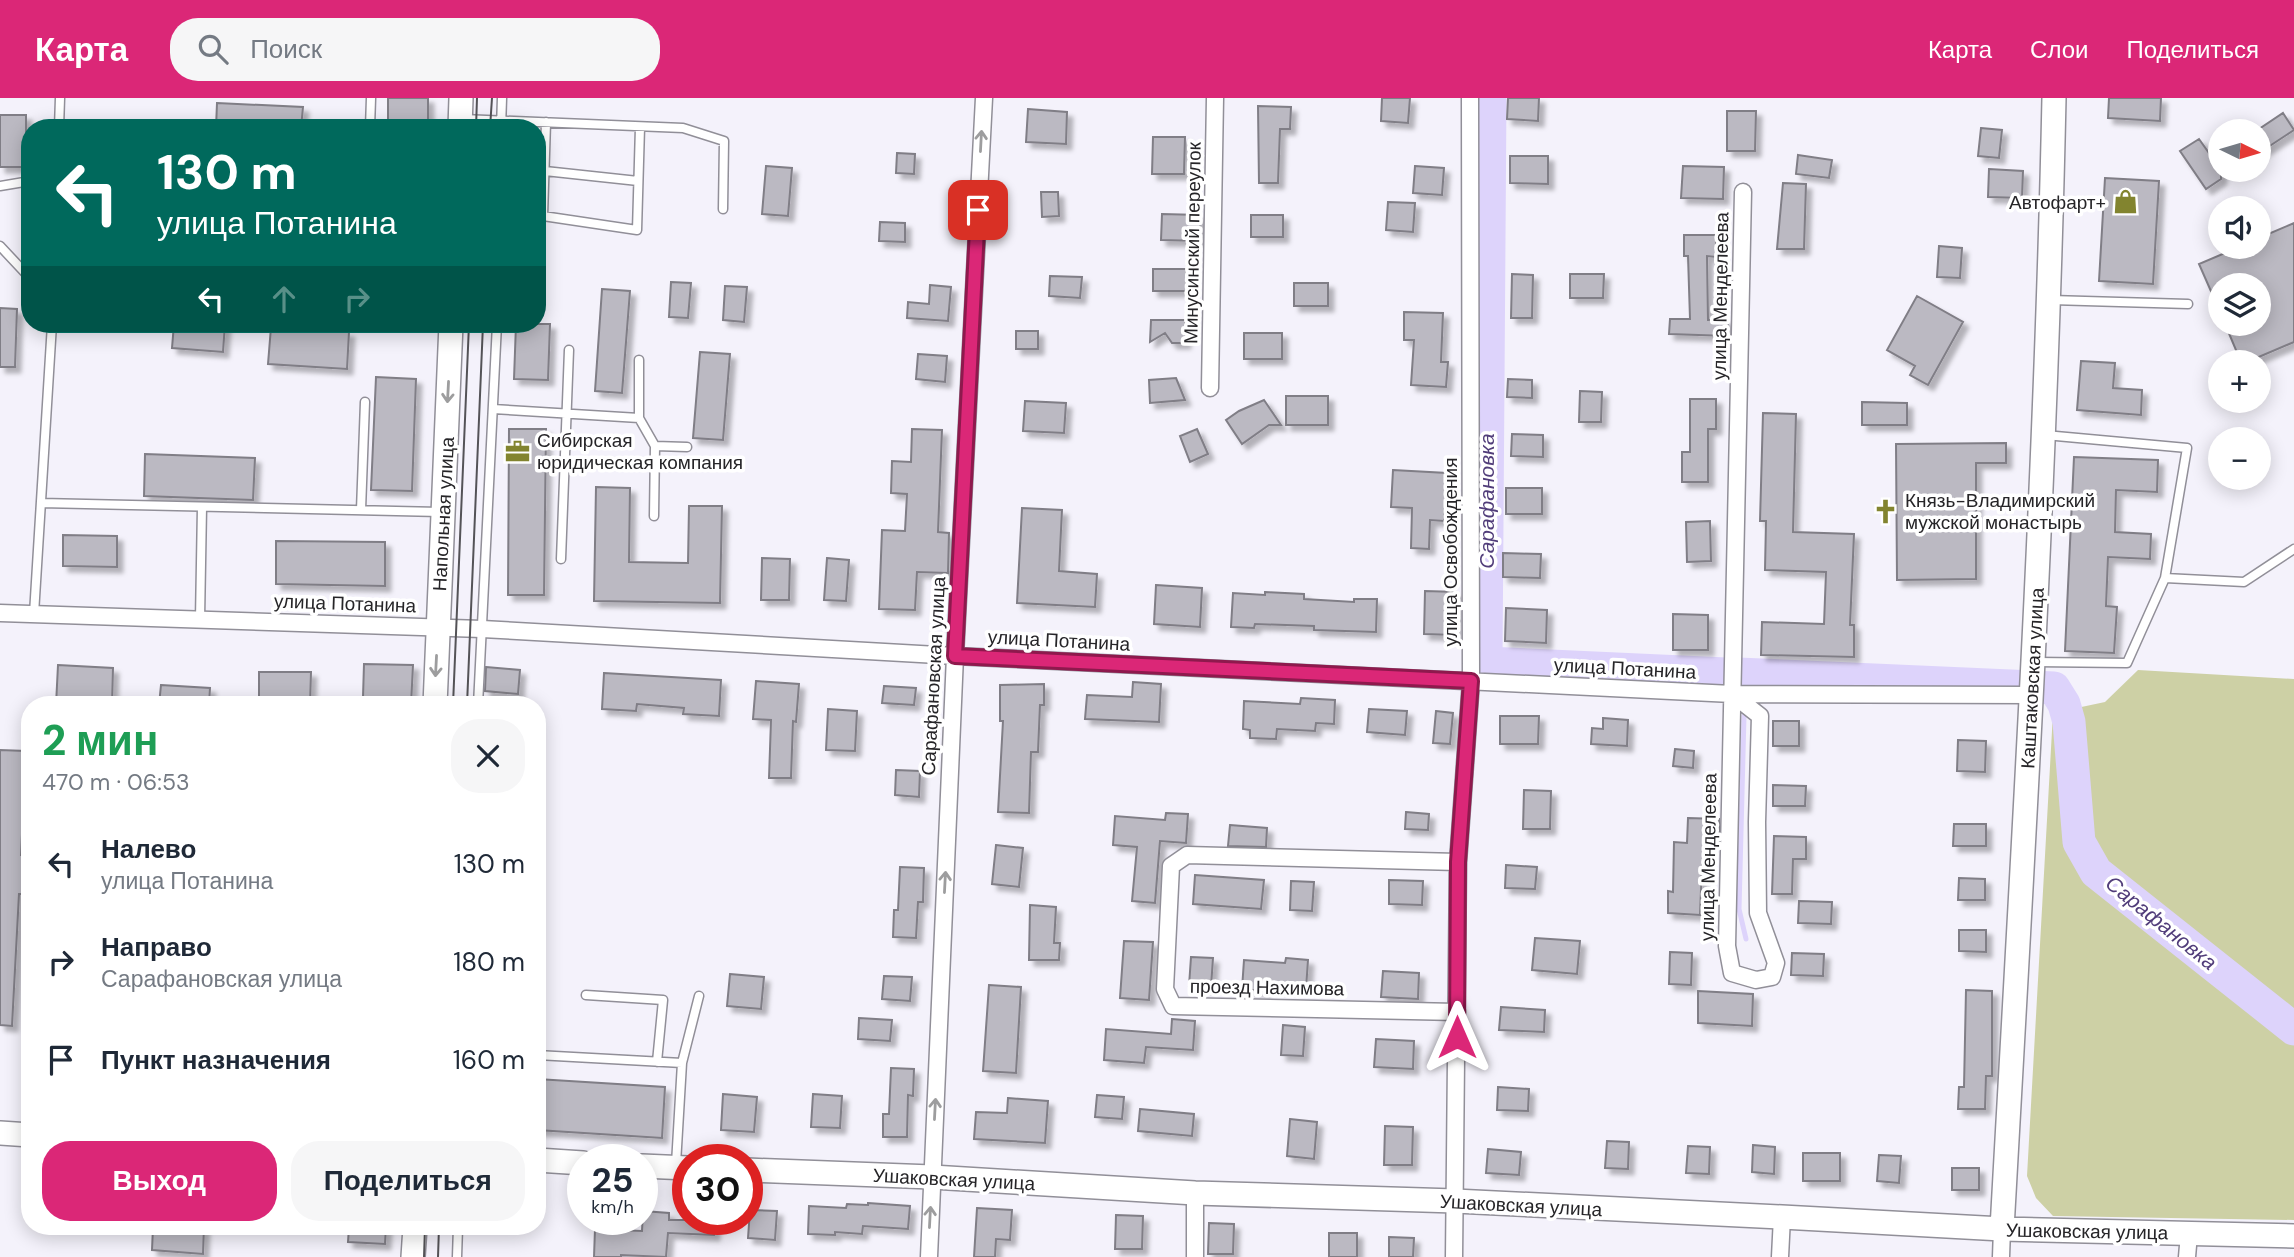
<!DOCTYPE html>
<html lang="ru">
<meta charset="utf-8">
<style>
body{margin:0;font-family:"DM Sans",sans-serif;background:#f6f6f7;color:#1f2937;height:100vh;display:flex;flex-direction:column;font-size:26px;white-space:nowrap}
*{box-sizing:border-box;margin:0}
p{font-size:23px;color:#747a83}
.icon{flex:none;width:38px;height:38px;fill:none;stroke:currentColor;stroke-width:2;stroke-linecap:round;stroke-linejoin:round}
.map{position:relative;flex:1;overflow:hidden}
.panel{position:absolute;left:21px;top:598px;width:525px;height:539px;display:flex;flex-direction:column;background:#fff;border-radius:28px;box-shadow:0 4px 18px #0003}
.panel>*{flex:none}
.top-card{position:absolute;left:21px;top:21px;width:525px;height:214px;border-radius:28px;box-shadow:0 4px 18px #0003;background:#00695c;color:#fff;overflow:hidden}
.needle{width:46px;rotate:95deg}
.tools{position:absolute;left:2208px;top:21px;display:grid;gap:14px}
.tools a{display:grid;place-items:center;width:63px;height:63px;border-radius:50%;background:#fff;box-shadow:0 4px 18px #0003;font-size:35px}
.speed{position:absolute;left:567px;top:1046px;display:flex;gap:14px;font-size:35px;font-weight:700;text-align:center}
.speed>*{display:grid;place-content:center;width:91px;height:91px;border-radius:50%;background:#fff;box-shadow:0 4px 18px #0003;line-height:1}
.speed small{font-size:18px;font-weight:400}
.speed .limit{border:10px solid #d22;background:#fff;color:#111}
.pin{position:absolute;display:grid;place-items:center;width:60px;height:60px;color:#fff;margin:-30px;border-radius:14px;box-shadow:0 4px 10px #0006}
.me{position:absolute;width:77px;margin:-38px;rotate:0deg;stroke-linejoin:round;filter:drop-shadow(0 0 5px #0008)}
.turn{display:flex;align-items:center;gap:24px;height:147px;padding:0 21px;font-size:32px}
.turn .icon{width:91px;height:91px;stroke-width:2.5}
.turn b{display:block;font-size:49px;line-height:60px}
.lanes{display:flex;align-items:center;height:66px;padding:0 21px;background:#0003;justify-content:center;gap:35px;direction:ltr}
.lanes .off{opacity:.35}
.round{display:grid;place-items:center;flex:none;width:74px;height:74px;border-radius:28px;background:#f6f6f7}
.overview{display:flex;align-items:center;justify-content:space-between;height:119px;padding:0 21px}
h1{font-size:42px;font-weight:800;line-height:52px;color:#1e9e55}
.cta{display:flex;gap:14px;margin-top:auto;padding:14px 21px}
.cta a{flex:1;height:80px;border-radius:28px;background:#db2777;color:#fff;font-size:28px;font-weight:800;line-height:80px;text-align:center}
.cta a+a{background:#f6f6f7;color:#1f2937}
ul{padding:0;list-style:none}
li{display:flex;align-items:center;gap:21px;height:98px;padding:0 21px}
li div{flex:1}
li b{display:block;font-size:26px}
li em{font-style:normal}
header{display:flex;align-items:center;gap:42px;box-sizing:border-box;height:98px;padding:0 35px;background:#db2777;color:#fff}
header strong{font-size:33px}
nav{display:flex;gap:38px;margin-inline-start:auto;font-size:24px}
.search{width:490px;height:63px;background:#f6f6f7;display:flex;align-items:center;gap:18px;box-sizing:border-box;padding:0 24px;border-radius:28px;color:#747a83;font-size:26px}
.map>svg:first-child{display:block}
.green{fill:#cdd0a5}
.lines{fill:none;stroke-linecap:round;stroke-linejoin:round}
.stream{stroke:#ddd3fb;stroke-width:5}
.river{stroke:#ddd3fb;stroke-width:33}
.building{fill:#bbb9c2;stroke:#807e86;stroke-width:2;filter:url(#shadow)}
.lane-casing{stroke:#918f98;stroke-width:11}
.street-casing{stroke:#918f98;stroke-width:19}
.secondary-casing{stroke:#918f98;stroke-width:26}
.lane{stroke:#fff;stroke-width:8}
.street{stroke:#fff;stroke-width:16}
.secondary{stroke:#fff;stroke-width:23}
.tram{stroke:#545357;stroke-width:2}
.oneway{stroke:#9d9d9e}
.route-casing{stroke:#8e194d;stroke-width:18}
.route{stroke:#db2777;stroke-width:12}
.labels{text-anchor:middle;stroke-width:7;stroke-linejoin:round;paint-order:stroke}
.poi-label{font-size:19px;fill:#262528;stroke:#fff;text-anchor:start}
.street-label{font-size:19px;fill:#262528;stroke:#fff}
.water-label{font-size:21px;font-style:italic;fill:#513d7a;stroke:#fff}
</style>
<header>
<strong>Карта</strong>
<div class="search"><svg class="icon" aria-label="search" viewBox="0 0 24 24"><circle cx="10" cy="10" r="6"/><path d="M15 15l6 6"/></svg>Поиск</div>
<nav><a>Карта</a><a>Слои</a><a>Поделиться</a></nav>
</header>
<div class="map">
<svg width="2294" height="1159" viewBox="0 0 2294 1159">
<defs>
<filter id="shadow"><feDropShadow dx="5.5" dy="5.5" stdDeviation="2" flood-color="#0004"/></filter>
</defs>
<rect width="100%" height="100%" fill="#f4f2fb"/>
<path class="green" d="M2138,572L2294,581V1122L2053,1118L2036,1100L2027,1078L2053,615L2105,604Z"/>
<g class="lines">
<path class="stream" d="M1744,618L1739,811L1746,841"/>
<path class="river" d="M1490,0L1486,565L1726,576
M1738,576L2054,590L2064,606L2069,624L2079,744L2096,774L2294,931"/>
</g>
<path class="building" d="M388,0H428V27H388Z
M1382,0H1410L1408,25L1381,23Z
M1508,0H1539L1538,23L1507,21Z
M2109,0H2161L2160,23L2108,20Z
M217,5L303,9L301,30H216Z
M1258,8L1291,9L1290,31H1280L1278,85H1259Z
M1028,11L1067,14L1066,46L1026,44Z
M1727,13H1756L1755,53H1727Z
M2283,15L2294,32L2259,55V31Z
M0,17H26V69H0Z
M1981,30L2002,32L1999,60L1978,58Z
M1153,39H1185L1184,76H1152Z
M2199,41L2214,62L2221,57V81L2206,91L2180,53Z
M897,55L915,56L914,76L896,75Z
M1798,57L1832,62L1829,80L1796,76Z
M1510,58H1548V86L1510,85Z
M766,68L792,70L788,118L762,116Z
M1415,68L1444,70L1442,97L1413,95Z
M1683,68L1724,69L1723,101L1681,100Z
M1989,71L2023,73L2022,100L1988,99Z
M2105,80L2159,83L2153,186L2099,183Z
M1783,85L1806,86L1804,151H1777Z
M1041,94H1058L1059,118L1042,119Z
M1388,104L1415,105L1413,134L1386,132Z
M1162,116L1200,117V143L1161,142Z
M1251,117H1283V139H1251Z
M880,124L905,125V144L879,143Z
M2294,125V244L2247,264H2241L2225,226H2259V187H2221V216L2199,166L2239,149H2259V140Z
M1684,137H1716V159L1707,158L1708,222H1728V238L1669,236L1670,221H1690L1688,158H1684Z
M1939,148L1962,150L1960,180L1937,179Z
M1153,171H1186V193H1153Z
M1512,176L1533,177L1532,220H1511Z
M1570,176H1604L1603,200H1570Z
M1050,178L1082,179L1080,200L1049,198Z
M671,184L691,185L688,220L669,219Z
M1294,185H1328V208H1294Z
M930,187L951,189L948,223L907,220L908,204L929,206Z
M725,188L747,189L744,224L723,222Z
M602,191L630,193L622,295L595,293Z
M1917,198L1963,224L1928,287L1910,277L1915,268L1887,252Z
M0,210L17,211L15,269H0Z
M1404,214L1443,215L1441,264H1448L1446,289L1411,287L1414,242H1404Z
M1151,222H1190L1185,225V245H1172L1165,235L1150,244Z
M174,226H225L223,254L172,250Z
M516,226H550L548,282L514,281Z
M271,229L349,234L347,271L268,266Z
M1016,233H1038V251H1016Z
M1244,235H1282V261H1244Z
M700,254L730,256L723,342L693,340Z
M918,256L947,258L945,284L916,281Z
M2081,263L2115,265L2113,290L2142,292L2141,317L2077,312Z
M376,279L416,281L412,393L371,392Z
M1176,280L1185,302L1150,305L1149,282Z
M1508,281L1532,282V300L1507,299Z
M1580,293L1602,294L1601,324H1579Z
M1286,298H1328V327H1286Z
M1690,301H1716V331H1708V384H1682V354H1690Z
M1264,302L1281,327H1269L1242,346L1226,322L1239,313Z
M1025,303L1066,305L1064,335L1023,333Z
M1862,304L1907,305V327H1862Z
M1763,315L1796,316L1793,434L1854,436L1850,527H1854V559L1761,557L1762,524L1824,526L1826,474L1765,472L1766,423H1760Z
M509,331H546L544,497H508Z
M912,331L942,332L938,434L949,435L948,475L917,474L915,512L879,511L882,432L905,433L907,396L891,395L892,363L911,364Z
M1197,331L1208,356L1190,364L1180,338Z
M1512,336L1543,337V359L1511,358Z
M2006,345V365H1976V481L1897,482L1896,346Z
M145,356L255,360L253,402L144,398Z
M2074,359L2158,362L2157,394L2116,392L2115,434L2151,436L2150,461L2108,459L2106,508L2117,509L2114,555L2065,553Z
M1393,372L1447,375L1444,423L1430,422L1429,451L1411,450L1412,410L1391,409Z
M596,389L630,390L629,464L688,465L689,408H722L720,505L594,503Z
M1506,390H1542V416H1506Z
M1022,410L1062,412L1059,473L1097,476L1095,509L1017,505Z
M1710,423L1711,463L1687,464L1686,424Z
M63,437L117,438V469L63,468Z
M276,443L385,444V488L276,486Z
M1503,455L1541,456L1540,480L1503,479Z
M762,460L790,461L789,502H761Z
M827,460L849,462L846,503L824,502Z
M1156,487L1202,490L1200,529L1154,526Z
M1425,493L1457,494L1455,537L1424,536Z
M1265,494L1304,496V501L1354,504V501H1377L1376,534L1314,532V528L1255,526L1254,530L1231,529L1233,495L1265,497Z
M1506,510L1547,512L1546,545L1505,543Z
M1673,516L1708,517V552H1673Z
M364,566L413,567L411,607H384V600L363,599Z
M58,567L113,570L112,607H56Z
M486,569L520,572L518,596L485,593Z
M259,574H311L310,607H259Z
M604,575L721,582L719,618L683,616L684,610L637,606L636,613L602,611Z
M756,583L799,586L796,624L793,623L791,680H769L771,622L753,621Z
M1133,584L1161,586L1159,624L1085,621L1087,597L1132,599Z
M1044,586V607H1040L1038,654H1031L1029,715L998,714L1003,623H1000V587Z
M161,587L210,590L209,607H159Z
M884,588L916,590L914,607L882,605Z
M1301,600L1335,602L1334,626L1316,625L1315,633L1277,631L1276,641L1250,640V632L1243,631L1244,603L1300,606Z
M828,611L857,613L855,653L826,652Z
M1369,611L1407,613L1405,637L1367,634Z
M1436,613L1453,615L1450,646L1433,645Z
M1500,618H1539L1538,646H1500Z
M1603,620L1628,622L1627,648L1591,646L1592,630L1603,631Z
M1773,623H1799V648H1773Z
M1958,642L1986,643L1985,674L1957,673Z
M1675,651L1694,653L1693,670L1673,668Z
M0,652L26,653L21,757L30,758V796H19L12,928L0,927Z
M896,672L920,673L919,699L895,697Z
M1773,687L1806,688L1805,708H1773Z
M1524,692L1551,693L1550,731H1523Z
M1406,714L1429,716L1428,732L1405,731Z
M1166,715L1188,716L1186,745L1160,743L1155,805L1132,803L1137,749L1113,747L1115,718L1165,722Z
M1688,720L1719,721V743L1707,742L1706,767H1702L1700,817L1668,815V793L1673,794L1674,744L1687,745Z
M1954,726H1986V748H1953Z
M1230,727L1267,730L1266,749L1228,748Z
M1774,738L1806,739V761H1793L1792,796H1772Z
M996,747L1023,750L1019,789L992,786Z
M1506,767L1537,769L1535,791L1505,790Z
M900,769L924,770L923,804H918L916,840L893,839L894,812H898Z
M1195,777L1264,782L1261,811L1193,806Z
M1959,780L1985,781V802H1958Z
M1389,782L1423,783L1422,807L1389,806Z
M1291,783L1314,784L1312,813L1290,812Z
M1799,803L1832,804L1831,826L1798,825Z
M1030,807L1056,809L1054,845H1060L1059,862H1029Z
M1959,832H1986V854L1959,853Z
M1535,840L1580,843L1577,876L1532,872Z
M1124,843L1153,844L1149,902L1120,900Z
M1670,854L1692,855L1691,887L1669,886Z
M1792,855L1824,856L1823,878L1791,877Z
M1191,859L1213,860L1211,889L1189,888Z
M1286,860L1308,862L1306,891L1265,888V893L1242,891L1244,862L1285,865Z
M1383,873L1419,875L1418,901L1381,899Z
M730,876L764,879L761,911L727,908Z
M884,878L912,879L910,903L882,901Z
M989,887L1021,889L1016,975L983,973Z
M1966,892L1992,893V978H1986L1985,1011H1958L1959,989H1964Z
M1698,893L1753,896L1752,928L1698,925Z
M1501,909L1545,912L1544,934L1499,932Z
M859,920L892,922L890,943L858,941Z
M1172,921L1195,923L1193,952L1146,949L1144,965L1104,962L1106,931L1171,936Z
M1283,927L1305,929L1303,958L1281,957Z
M1376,941L1414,943L1413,971L1374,969Z
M891,970L914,971L913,998L908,997L907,1039H883V1016H889Z
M537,981L665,989L662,1040L537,1032Z
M1498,989L1529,991L1528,1013L1497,1012Z
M723,996L757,999L754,1034L721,1032Z
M813,996L842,998L840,1030L811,1029Z
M1097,997L1124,999L1122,1021L1095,1019Z
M1008,1000L1048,1003L1045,1045L974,1041L976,1014L1007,1015Z
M1140,1011L1194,1016L1192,1038L1138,1033Z
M1290,1021L1317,1024L1314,1061L1287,1058Z
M1385,1028L1413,1029L1412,1067H1384Z
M1607,1043L1629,1044L1628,1071L1605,1070Z
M1753,1047L1775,1049L1774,1076L1752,1074Z
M1688,1048L1710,1049L1709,1076L1686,1075Z
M1488,1051L1521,1054L1519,1077L1486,1075Z
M1803,1055H1840V1083H1803Z
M1879,1057L1901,1058L1899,1085L1877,1083Z
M1952,1070H1979V1092H1952Z
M868,1105L910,1108L908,1131L863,1128L862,1136L835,1134V1137L808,1136L809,1108L846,1110L847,1106L868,1107Z
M977,1110L1012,1112L1010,1142L996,1141L995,1159H974Z
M750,1112L777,1113L775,1142L748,1140Z
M643,1113L669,1115V1122H715L714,1137L668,1135L666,1159L621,1157V1159H594L595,1131L642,1133Z
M1116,1117L1143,1118L1142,1151H1115Z
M1209,1125L1234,1126L1233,1156H1208Z
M153,1129H204L203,1156L152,1152Z
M349,1129H386L385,1146L348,1144Z
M1329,1135H1357V1159H1329Z
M1389,1139L1414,1140L1413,1159H1389Z"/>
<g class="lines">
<defs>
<path id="lane" d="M463,21L683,30L724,43L723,111
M546,24L543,118L637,132L640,29
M59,30L60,0
M370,30L371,0
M501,30L502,0
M545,73L638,83
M0,88L30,83
M0,148L30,180
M2051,202L2188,206
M493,311L639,320L655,348L687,349
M639,320V262
M41,405L440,414
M361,412L365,304
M654,418L655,348
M561,461L569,252
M2165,480L2244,484L2294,451
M34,516L52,226
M200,521L202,409
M2035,564L2127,565L2165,480L2187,350L2045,337
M478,607L497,226
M586,897L663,902L657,964
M537,957L682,965L676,1066
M682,965L699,898
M457,1159L458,1129"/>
<path id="street" d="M1210,290L1215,0
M0,515L482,531L955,558L1732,596L2032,597
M1732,596L1760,618L1757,724L1758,815L1776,865L1772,879L1756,882L1732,875L1727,848L1743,94
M1457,914L1173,908L1165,891L1171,768L1187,757L1458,764
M929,1159L955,558L984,0
M1195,1159V1095
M1454,1159L1458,764L1471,583L1470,0
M1780,1159L1782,1119
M2001,1159L2002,1131
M2187,1159L2189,1136"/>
<path id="secondary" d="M460,30L461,0
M435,607L451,226
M0,1035L30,1037
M537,1062L583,1065
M642,1068L688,1070
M747,1072L932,1079L1195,1095L1455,1103L1782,1119L2002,1131L2294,1138
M2002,1131C2023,754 2046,377 2054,0
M413,1159L415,1129"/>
</defs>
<use href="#lane" class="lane-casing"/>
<use href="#street" class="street-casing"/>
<use href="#secondary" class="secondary-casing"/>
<use href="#lane" class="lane"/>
<use href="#street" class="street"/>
<use href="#secondary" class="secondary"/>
<path class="tram" d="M476,30L477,0
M490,30L492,0
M453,607L469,226
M467,607L483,226
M424,1159L425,1129
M438,1159L439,1129"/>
</g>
<defs><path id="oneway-shaft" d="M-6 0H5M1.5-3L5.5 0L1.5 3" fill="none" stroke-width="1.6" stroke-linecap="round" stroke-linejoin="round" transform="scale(1.75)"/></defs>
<g class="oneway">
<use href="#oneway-shaft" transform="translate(981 43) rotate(-87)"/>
<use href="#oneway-shaft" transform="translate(448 294) rotate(93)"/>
<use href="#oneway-shaft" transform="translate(436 568) rotate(93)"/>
<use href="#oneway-shaft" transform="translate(945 784) rotate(-87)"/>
<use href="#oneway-shaft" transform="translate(935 1011) rotate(-87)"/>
<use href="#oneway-shaft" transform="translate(930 1119) rotate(-87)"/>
</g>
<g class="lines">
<defs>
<path id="route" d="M978,112L955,558L1471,583L1458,764L1457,939"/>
</defs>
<use href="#route" class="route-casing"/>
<use href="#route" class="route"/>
</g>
<defs>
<symbol id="shop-bare" viewBox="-9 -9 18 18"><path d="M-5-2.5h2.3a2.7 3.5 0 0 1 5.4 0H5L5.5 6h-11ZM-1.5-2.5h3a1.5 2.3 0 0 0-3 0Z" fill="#82842f" stroke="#fff" stroke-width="2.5" paint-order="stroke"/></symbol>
<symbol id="office-bare" viewBox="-9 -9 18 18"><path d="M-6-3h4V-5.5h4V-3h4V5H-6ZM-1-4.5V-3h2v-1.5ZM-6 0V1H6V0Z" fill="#82842f" stroke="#fff" stroke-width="2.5" paint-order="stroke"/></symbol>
<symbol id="church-bare" viewBox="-9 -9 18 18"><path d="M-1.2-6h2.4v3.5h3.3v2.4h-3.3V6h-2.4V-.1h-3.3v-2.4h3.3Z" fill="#82842f" stroke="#fff" stroke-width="2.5" paint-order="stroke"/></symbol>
</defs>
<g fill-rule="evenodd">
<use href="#shop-bare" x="2108" y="86" width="35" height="35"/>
<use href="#office-bare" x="500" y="336" width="35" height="35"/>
<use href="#church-bare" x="1868" y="396" width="35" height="35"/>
</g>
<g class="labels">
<g class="poi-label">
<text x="2106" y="111" text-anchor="end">Автофарт+</text>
<text x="537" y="349">Сибирская<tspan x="537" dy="22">юридическая компания</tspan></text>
<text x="1905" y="409">Князь-Владимирский<tspan x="1905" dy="22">мужской монастырь</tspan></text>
</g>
<g class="street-label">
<text transform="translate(1192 145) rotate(-89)" y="7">Минусинский переулок</text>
<text transform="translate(1720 198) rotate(-89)" y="7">улица Менделеева</text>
<text transform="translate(443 416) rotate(-87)" y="7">Напольная улица</text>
<text transform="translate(1450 454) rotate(-90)" y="7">улица Освобождения</text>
<text transform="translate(345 505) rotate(2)" y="7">улица Потанина</text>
<text transform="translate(1059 542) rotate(3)" y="7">улица Потанина</text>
<text transform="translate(1625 570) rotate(3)" y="7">улица Потанина</text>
<text transform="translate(933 578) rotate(-87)" y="7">Сарафановская улица</text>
<text transform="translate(2032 580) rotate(-87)" y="7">Каштаковская улица</text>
<text transform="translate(1708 759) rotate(-89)" y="7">улица Менделеева</text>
<text transform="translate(1267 889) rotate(1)" y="7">проезд Нахимова</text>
<text transform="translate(954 1081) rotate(3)" y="7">Ушаковская улица</text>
<text transform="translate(1521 1107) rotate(3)" y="7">Ушаковская улица</text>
<text transform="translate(2087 1133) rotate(1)" y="7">Ушаковская улица</text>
</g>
<g class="water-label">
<text transform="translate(1487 403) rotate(-90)" y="7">Сарафановка</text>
<text transform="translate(2161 825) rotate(39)" y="7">Сарафановка</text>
</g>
</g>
</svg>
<div class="tools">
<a><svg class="needle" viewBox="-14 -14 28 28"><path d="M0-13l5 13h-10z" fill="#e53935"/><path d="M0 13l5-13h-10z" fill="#747a83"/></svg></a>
<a><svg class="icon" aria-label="sound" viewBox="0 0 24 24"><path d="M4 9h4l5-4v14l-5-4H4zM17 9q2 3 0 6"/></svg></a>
<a><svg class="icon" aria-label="layers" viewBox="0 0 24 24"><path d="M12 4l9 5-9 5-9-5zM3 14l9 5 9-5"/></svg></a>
<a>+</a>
<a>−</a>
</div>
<div class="speed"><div>25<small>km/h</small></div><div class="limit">30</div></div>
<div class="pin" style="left:978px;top:112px;background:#d93025"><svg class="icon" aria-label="arrive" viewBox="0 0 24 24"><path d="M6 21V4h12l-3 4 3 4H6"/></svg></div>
<svg class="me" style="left:1457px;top:939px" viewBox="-20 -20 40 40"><path d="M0-17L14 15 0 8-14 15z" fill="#db2777" stroke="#fff" stroke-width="4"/></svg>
<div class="top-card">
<div class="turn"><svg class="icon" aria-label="left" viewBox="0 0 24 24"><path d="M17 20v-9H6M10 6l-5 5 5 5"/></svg><div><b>130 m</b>улица Потанина</div></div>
<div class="lanes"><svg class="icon" aria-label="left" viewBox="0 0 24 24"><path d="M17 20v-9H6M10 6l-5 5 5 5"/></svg><svg class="icon off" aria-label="ahead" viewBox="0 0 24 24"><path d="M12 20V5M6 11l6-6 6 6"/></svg><svg class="icon off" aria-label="right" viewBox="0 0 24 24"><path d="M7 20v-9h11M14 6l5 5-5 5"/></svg></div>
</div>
<section class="panel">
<div class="overview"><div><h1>2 мин</h1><p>470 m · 06:53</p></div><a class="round"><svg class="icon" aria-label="close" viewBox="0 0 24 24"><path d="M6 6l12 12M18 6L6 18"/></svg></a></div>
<ul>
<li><svg class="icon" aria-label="left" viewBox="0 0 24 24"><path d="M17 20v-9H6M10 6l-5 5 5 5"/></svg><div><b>Налево</b><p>улица Потанина</p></div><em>130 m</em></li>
<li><svg class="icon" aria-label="right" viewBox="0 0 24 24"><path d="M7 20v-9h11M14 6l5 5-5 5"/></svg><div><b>Направо</b><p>Сарафановская улица</p></div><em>180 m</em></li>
<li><svg class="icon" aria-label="arrive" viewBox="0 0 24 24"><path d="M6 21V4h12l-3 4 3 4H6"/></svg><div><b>Пункт назначения</b></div><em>160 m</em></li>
</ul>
<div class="cta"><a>Выход</a><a>Поделиться</a></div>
</section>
</div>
